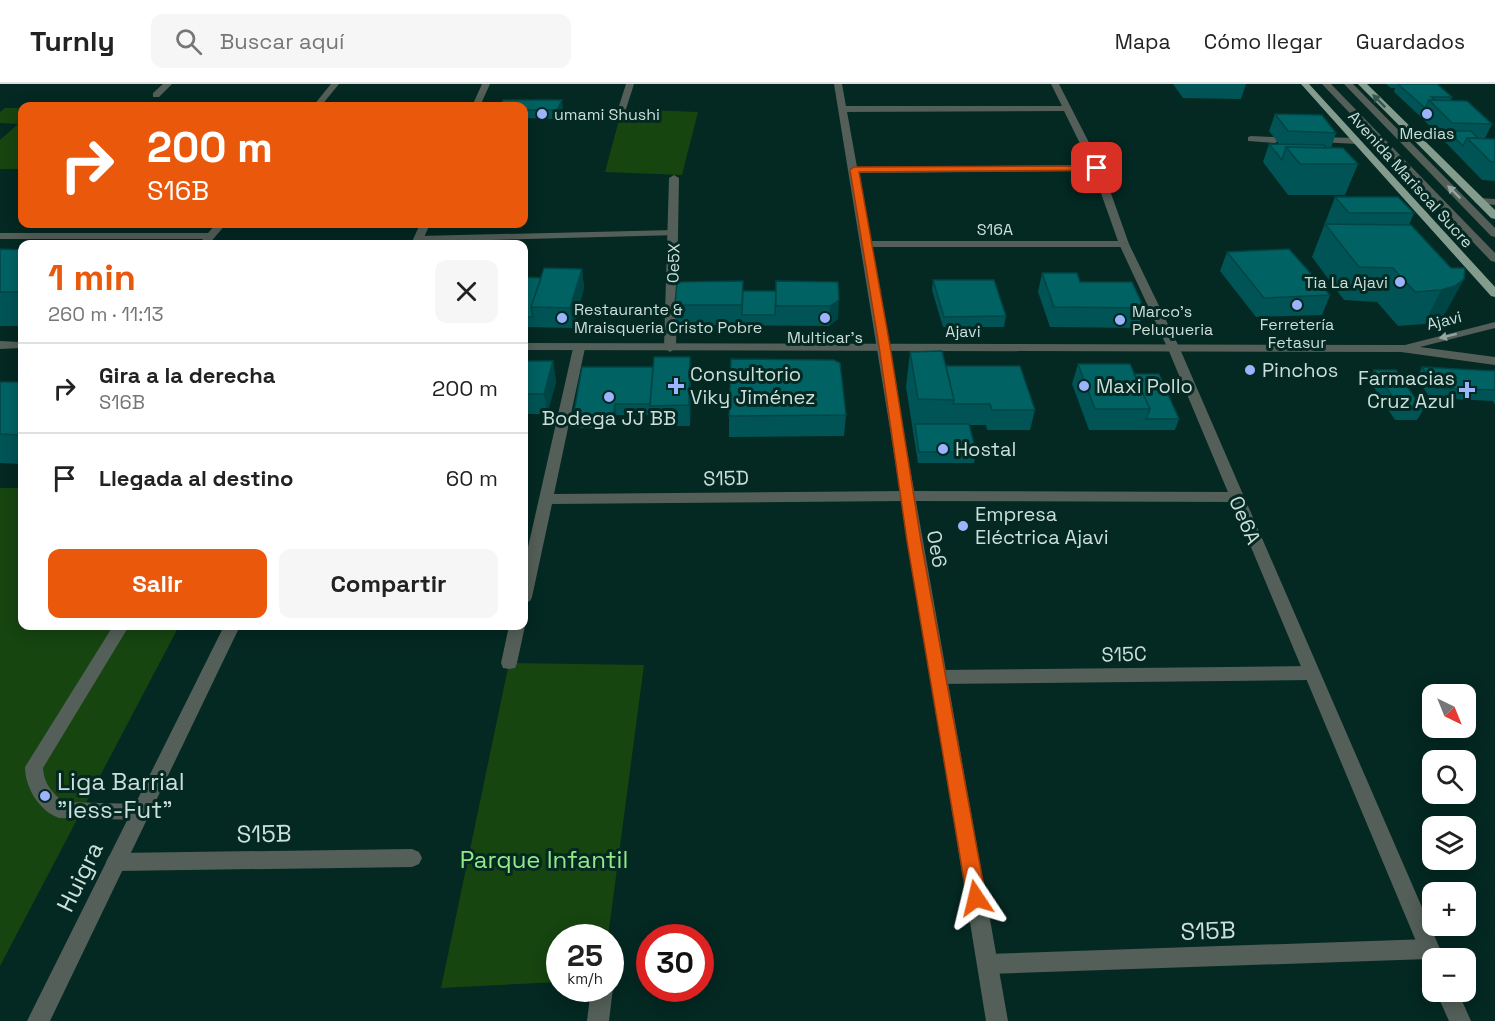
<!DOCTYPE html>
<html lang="es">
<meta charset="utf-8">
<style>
body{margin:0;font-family:"Space Grotesk",sans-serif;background:#f6f6f6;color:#222;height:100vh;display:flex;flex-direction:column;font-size:22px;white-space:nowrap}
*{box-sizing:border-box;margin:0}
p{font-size:20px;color:#767676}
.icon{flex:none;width:33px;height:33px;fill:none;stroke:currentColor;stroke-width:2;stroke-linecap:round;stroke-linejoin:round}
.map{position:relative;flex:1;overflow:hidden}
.sheet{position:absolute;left:18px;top:156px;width:510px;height:390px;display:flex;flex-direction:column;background:#fff;border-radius:12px;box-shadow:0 3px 15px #0003}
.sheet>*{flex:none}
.top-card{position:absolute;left:18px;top:18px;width:510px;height:126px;border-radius:12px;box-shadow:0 3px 15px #0003;background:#ea580c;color:#fff;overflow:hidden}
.needle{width:39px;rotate:137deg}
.controls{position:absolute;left:1422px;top:600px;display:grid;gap:12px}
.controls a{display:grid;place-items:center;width:54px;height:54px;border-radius:12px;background:#fff;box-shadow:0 3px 15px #0003;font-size:30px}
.speed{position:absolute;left:546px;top:840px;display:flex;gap:12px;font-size:30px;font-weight:700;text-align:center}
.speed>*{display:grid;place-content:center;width:78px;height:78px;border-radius:50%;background:#fff;box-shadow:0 3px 15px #0003;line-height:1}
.speed small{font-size:15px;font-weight:400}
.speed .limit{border:9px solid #d22;background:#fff;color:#111}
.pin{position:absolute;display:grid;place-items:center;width:51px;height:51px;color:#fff;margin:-26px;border-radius:12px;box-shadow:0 3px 9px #0006}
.me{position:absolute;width:66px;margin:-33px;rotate:350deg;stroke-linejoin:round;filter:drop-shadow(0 0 4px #0008)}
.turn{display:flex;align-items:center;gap:21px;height:126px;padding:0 30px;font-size:27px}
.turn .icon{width:78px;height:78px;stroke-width:2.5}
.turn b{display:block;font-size:42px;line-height:51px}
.round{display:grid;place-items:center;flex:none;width:63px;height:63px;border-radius:12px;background:#f6f6f6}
.overview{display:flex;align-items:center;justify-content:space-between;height:102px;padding:0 30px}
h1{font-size:36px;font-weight:700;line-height:45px;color:#ea580c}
.cta{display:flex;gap:12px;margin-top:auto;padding:12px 30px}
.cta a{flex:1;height:69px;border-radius:12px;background:#ea580c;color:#fff;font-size:24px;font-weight:700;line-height:69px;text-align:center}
.cta a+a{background:#f6f6f6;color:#222}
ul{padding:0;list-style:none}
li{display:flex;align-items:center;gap:18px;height:90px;padding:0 30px;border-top:2px solid #e0e0e0}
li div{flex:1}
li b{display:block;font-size:22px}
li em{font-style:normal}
header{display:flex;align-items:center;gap:36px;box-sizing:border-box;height:84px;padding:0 30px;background:#fff;border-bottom:2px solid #e0e0e0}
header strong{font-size:28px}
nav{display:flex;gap:33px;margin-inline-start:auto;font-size:21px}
.search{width:420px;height:54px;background:#f6f6f6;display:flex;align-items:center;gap:15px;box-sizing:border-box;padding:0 21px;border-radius:12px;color:#767676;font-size:22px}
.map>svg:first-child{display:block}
.green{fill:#164510}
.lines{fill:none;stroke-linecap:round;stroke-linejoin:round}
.service{fill:#535f58;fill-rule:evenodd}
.minor{fill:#535f58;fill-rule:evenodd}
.tertiary{fill:#535f58;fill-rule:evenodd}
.primary{fill:#839c8e;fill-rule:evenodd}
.wall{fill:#005455}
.shaded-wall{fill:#004545}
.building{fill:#006263;stroke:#004545;stroke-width:1.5}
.oneway{fill:#37564d}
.oneway2{fill:#96a5a0}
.route{fill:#ea580c;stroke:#983908;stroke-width:1.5}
.poi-dot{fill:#9cb4fd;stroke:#042822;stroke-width:2}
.labels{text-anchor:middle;stroke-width:6;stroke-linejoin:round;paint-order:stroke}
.far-poi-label{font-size:16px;fill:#ccdfda;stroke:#042822;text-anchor:start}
.far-street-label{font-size:16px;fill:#ccdfda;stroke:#042822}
.poi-label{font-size:20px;fill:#ccdfda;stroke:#042822;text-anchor:start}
.street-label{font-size:20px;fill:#ccdfda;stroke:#042822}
.near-poi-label{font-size:24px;fill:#ccdfda;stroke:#042822;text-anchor:start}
.near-street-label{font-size:24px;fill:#ccdfda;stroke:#042822}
.near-park-label{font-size:24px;fill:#92ea87;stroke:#042822}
</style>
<header>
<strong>Turnly</strong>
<div class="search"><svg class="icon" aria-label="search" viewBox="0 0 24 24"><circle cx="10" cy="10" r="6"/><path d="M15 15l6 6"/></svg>Buscar aquí</div>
<nav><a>Mapa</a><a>Cómo llegar</a><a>Guardados</a></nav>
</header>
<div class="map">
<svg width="1495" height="937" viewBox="0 0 1495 937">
<rect width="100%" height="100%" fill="#042822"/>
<path class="green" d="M5,24H22V85H0V56L18,40L0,39V28Z
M622,25L698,28L682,91L605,88Z
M0,404H22V542H179L0,882Z
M509,579L644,581L608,853L560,854L559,898L441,904Z"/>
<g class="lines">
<path class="service" d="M163,0H172L159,13H153V9Z
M626,0H634L626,25L622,28L618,25Z
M1051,0H1059L1102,84L1129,160L1180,265L1178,268H1170L1168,265L1119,160L1092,84L1064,27L843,28L839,25L843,22H1062Z
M1322,0H1331L1495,169V178L1491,177Z
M1344,0H1353L1495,144V153L1491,152Z
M1251,52L1275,53L1279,56L1275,59L1248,57V53Z
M1322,53L1357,54L1361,57L1357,60L1319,58V54Z
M1479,114L1495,115V121L1476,119L1474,117Z
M674,146L678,147V151L418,158L413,155L418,152Z
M579,260L585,264L554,410L906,407L1235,408L1242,413L1235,418L906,417L552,420L532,513L530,517L524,519V481L573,264Z
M524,539L525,542L517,579L515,584L509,585L503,584L501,579L509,542H524Z
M113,542H129L43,684C44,700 52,708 63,718L141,720L148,722L150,728L148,734L141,736L59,734C39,727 25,703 25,683Z
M1311,582L1317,584L1319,589L1317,594L1311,596L937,600L931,598L929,593L931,588L937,586Z
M412,765L419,768L422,774L419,780L412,783L116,787L109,784L106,778L109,772L116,769Z
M1429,855L1436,858L1439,865L1436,872L1429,875L988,890L981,887L977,880L981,873L988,870Z
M610,899L613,904L609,937H587L591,904H610Z"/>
<path class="minor" d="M331,0H339L321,22H313Z
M482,0H490L480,22H472Z
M834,0H842L857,83L1097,81L1102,84L1097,87L858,89L870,157H1124L1129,160L1124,163H871L1008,937H986Z
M674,91L679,94L676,264L670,268L664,264L669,94Z
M216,140H226L209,160H199L203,155H0V149H208Z
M420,140H430L421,160H411Z
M1174,261L1180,265L1444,874H1432V884L1426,881L1168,265Z
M224,542H240L50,937H27Z
M1436,908H1458L1471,937H1449Z"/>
<path class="tertiary" d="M1495,238V244L1420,263L1495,273V281L1401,268L524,266V259L1405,261Z
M0,257L22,258V264L0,265Z"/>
<path class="primary" d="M1301,0H1309L1495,203V213L1491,212Z
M1358,0H1367L1495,126V135L1491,134Z"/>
</g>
<path class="wall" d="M1173,0H1246L1241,15L1183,14Z
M1386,0H1437L1452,13L1450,17L1492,40L1485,54L1495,55V97L1482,96L1421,33L1394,8L1395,4H1391Z
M524,22L563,25L558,35L524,34Z
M1275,30L1336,49L1331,64L1358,80L1345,111H1288L1263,78L1269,60H1279L1269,47Z
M1335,113L1414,129L1409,141L1451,184L1446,228L1438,236L1424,240L1398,242L1377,218L1344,216L1312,173Z
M0,165L22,166V242H0Z
M1227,168L1330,211L1322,231L1256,233L1220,187Z
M582,185L584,204L573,244L524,243V193L541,194Z
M1042,189L1080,198L1144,224L1138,244L1050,243L1038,208Z
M933,196L1006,232L1004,243H943L932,206Z
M838,198V235L829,242L676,241L675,221L743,207H776Z
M910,268L946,282L1035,326L1030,346H987L986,341H969L976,368L974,379H918L906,303Z
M690,273L691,293L690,342H651L650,331H617L615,343L575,344L573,333L653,283Z
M524,277H553L556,298L547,330H524Z
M1078,280L1134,290L1179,335L1175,346H1089L1072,300Z
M1422,283L1495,287V321L1493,317L1430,314L1417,294Z
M1374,286L1423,326L1417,336H1395L1369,296Z
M0,298H22V380L0,379Z
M846,331L844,352L729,353V332Z"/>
<path class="shaded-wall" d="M562,16L563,25L558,35L557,26Z
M582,185L584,204L573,244L570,224Z
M1464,195L1446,228L1438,236L1424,240L1441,206Z
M839,216L838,235L829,242L830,222Z
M690,273L691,293L690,342L689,321Z
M553,277L556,298L547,330L544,310Z
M615,320L617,331L615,343L613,332Z"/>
<path class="building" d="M1398,0H1437L1452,13H1431L1435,16H1429L1425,24Z
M503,16H562L557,26H524V22H500Z
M1429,16L1467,17L1492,40L1452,39Z
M1275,30L1322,31L1336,49L1288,47Z
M1448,47H1471L1478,54H1467L1463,62Z
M1467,54L1495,55V78H1491Z
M1269,60L1324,61L1326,64L1286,63L1282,76Z
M1286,63L1343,64L1358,80H1300Z
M1335,113H1398L1414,129H1349Z
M1325,140L1411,141L1451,184H1465L1464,195L1455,202L1441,206L1415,208L1393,184L1359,183Z
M257,157L329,158L327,160H255Z
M0,165L22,166V208H0Z
M1289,165L1330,211L1264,214L1227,168Z
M544,184L582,185L570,224L531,223Z
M1042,189H1077L1080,198H1132L1144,224L1054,223Z
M524,193L541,194L531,223L533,233H524Z
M933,196H994L1006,232L944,233Z
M743,197L742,221H675L677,198Z
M776,197L838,198L839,216L830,222H776Z
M743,207H776L775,231H742Z
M942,267L954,316L918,315L910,268Z
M654,273H690L689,321L650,322Z
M731,275L834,276L840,279L846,331L729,332Z
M524,277H553L544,310H524Z
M1078,280H1130L1150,325H1095Z
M946,282H1020L1035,326H992L990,320H953L954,316Z
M582,283H653L650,320H615L613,332L573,333Z
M1422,283L1495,287V306L1436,304Z
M1374,286H1396L1423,326L1401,325Z
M1134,290H1159L1179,335H1146L1150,325Z
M0,298H22V351L0,350Z
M915,340H969L976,368H919Z"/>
<defs><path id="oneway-solid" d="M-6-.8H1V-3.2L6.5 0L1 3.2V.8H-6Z" transform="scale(1.5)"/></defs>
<use class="oneway" href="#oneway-solid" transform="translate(1379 17) rotate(-135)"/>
<g class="oneway2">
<use href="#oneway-solid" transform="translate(1454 108) rotate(-135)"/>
<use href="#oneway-solid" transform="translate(1448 252) rotate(166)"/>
</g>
<path class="route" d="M1097,82L1101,84L1100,86L859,88L890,262L921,457L986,814L983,820L976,822L970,820L967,814L907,457L879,262L850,86L854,83Z"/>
<g class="poi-dot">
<circle cx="542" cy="30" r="6"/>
<circle cx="1427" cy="30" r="6"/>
<circle cx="1400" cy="198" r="6"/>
<circle cx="1297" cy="221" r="6"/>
<circle cx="562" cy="234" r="6"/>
<circle cx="825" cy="234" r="6"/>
<circle cx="1120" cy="236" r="6"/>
<circle cx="1250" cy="286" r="6"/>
<path d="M673 293h6v6h6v6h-6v6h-6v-6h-6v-6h6z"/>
<circle cx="1084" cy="302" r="6"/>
<path d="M1464 297h6v6h6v6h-6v6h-6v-6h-6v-6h6z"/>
<circle cx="609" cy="313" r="6"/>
<circle cx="943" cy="365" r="6"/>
<circle cx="963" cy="442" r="6"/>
<circle cx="45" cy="712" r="6"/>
</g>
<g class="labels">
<g class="far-poi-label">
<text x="554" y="36">umami Shushi</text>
<text x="1427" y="55" text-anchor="middle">Medias</text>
<text x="1388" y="204" text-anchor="end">Tia La Ajavi</text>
<text x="574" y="231">Restaurante &amp;<tspan x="574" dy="18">Mraisqueria Cristo Pobre</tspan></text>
<text x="1132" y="233">Marco's<tspan x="1132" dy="18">Peluqueria</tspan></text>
<text x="1297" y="246" text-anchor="middle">Ferretería<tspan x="1297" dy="18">Fetasur</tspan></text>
<text x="825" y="259" text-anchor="middle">Multicar's</text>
</g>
<g class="far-street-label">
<text transform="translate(1411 95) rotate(48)" y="6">Avenida Mariscal Sucre</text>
<text x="995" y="151">S16A</text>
<text transform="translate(673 179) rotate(-88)" y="6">Oe5X</text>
<text transform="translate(1444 236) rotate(-14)" y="6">Ajavi</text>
<text x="963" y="253">Ajavi</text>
</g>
<g class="poi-label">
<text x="1262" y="293">Pinchos</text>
<text x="690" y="297">Consultorio<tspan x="690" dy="23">Viky Jiménez</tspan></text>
<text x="1455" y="301" text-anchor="end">Farmacias<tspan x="1455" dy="23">Cruz Azul</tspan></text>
<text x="1096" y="309">Maxi Pollo</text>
<text x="609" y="341" text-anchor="middle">Bodega JJ BB</text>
<text x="955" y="372">Hostal</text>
<text x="975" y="437">Empresa<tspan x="975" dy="23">Eléctrica Ajavi</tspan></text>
</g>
<g class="street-label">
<text transform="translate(726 394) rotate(-1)" y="7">S15D</text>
<text transform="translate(1245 436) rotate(67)" y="7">Oe6A</text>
<text transform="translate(937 465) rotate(80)" y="7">Oe6</text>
<text transform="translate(1124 570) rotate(-1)" y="7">S15C</text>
</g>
<g class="near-poi-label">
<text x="57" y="706">Liga Barrial<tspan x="57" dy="28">"Iess-Fut"</tspan></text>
</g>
<g class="near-street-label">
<text transform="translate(264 750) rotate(-1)" y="8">S15B</text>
<text transform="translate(80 793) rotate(-64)" y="8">Huigra</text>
<text transform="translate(1208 847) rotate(-2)" y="8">S15B</text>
</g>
<g class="near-park-label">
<text x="544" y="784">Parque Infantil</text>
</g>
</g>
</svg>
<div class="controls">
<a><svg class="needle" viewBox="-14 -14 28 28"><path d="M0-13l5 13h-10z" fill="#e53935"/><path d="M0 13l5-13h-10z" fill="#767676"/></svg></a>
<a><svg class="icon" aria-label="search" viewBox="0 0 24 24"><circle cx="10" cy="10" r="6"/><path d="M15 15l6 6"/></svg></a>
<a><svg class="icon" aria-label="layers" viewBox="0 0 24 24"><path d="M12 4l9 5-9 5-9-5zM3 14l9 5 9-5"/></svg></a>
<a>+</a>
<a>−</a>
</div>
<div class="speed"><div>25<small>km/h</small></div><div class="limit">30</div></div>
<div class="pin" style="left:1097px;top:84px;background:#d93025"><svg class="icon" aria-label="arrive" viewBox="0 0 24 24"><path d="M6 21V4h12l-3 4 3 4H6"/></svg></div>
<svg class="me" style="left:976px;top:814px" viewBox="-20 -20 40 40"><path d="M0-17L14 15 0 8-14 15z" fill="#ea580c" stroke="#fff" stroke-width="4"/></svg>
<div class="top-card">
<div class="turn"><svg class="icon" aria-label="right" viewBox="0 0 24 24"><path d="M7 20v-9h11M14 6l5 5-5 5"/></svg><div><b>200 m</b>S16B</div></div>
</div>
<section class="sheet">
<div class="overview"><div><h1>1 min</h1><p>260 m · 11:13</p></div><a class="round"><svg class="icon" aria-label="close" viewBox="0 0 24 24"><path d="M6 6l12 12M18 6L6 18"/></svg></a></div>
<ul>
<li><svg class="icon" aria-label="right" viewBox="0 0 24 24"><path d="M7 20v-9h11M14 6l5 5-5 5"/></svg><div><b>Gira a la derecha</b><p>S16B</p></div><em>200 m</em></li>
<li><svg class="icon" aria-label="arrive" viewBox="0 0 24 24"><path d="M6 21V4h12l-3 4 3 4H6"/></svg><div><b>Llegada al destino</b></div><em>60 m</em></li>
</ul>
<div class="cta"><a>Salir</a><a>Compartir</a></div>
</section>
</div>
